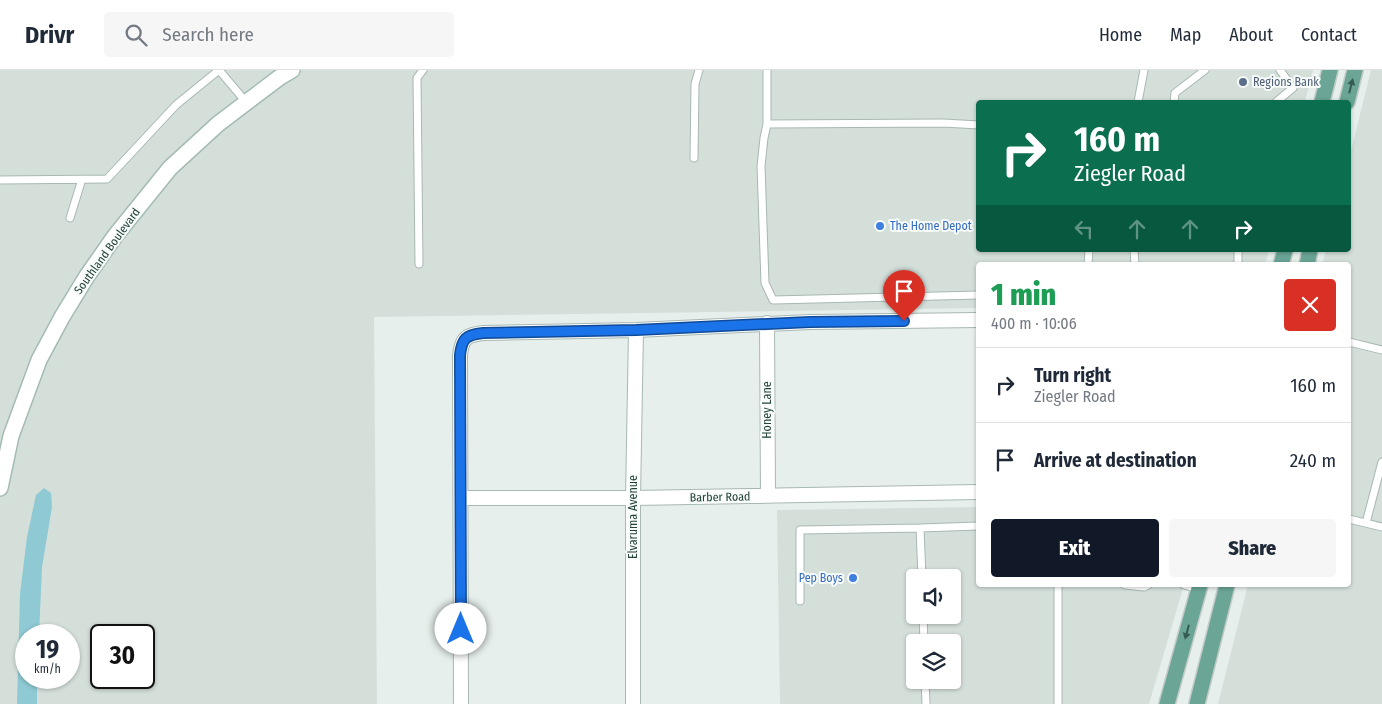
<!DOCTYPE html>
<meta charset="utf-8">
<style>
body{margin:0;font-family:"Fira Sans Condensed",sans-serif;background:#f6f6f7;color:#1f2937;height:100vh;display:flex;flex-direction:column;font-size:19px;white-space:nowrap}
*{box-sizing:border-box;margin:0}
p{font-size:16px;color:#747a83}
.icon{flex:none;width:28px;height:28px;fill:none;stroke:currentColor;stroke-width:2;stroke-linecap:round;stroke-linejoin:round}
.map{position:relative;flex:1;overflow:hidden}
.details{position:absolute;left:976px;top:192px;width:375px;height:325px;display:flex;flex-direction:column;background:#fff;border-radius:5px;box-shadow:0 1px 4px #0004}
.details>*{flex:none}
.top-card{position:absolute;left:976px;top:30px;width:375px;height:152px;border-radius:5px;box-shadow:0 1px 4px #0004;background:#0b6e4f;color:#fff;overflow:hidden}
.controls{position:absolute;left:906px;top:499px;display:grid;gap:10px}
.controls a{display:grid;place-items:center;width:55px;height:55px;border-radius:5px;background:#fff;box-shadow:0 1px 4px #0004;font-size:25px}
.speed{position:absolute;left:15px;top:554px;display:flex;gap:10px;font-size:25px;font-weight:700;text-align:center}
.speed>*{display:grid;place-content:center;width:65px;height:65px;border-radius:50%;background:#fff;box-shadow:0 1px 4px #0004;line-height:1}
.speed small{font-size:12px;font-weight:400}
.speed .limit{border:2px solid #111;border-radius:8px;background:#fff;color:#111}
.pin{position:absolute;display:grid;place-items:center;width:42px;height:42px;color:#fff;margin:-51px -21px;border-radius:50% 50% 50% 0;rotate:-45deg;box-shadow:0 0 5px #0007}
.pin .icon{rotate:45deg}
.me{position:absolute;width:55px;margin:-28px;rotate:0deg;stroke-linejoin:round;filter:drop-shadow(0 0 4px #0008)}
.turn{display:flex;align-items:center;gap:18px;height:105px;padding:0 15px;font-size:22px}
.turn .icon{width:65px;height:65px;stroke-width:2.5}
.turn b{display:block;font-size:35px;line-height:42px}
.lanes{display:flex;align-items:center;height:48px;padding:0 15px;background:#0003;justify-content:center;gap:25px;direction:ltr}
.lanes .off{opacity:.35}
.round{display:grid;place-items:center;flex:none;width:52px;height:52px;border-radius:5px;background:#f6f6f7}
.head{display:flex;align-items:center;justify-content:space-between;height:85px;padding:0 15px}
h1{font-size:30px;font-weight:800;line-height:38px;color:#1e9e55}
.action{display:flex;gap:10px;margin-top:auto;padding:10px 15px}
.action a{flex:1;height:58px;border-radius:5px;background:#111827;color:#fff;font-size:20px;font-weight:800;line-height:58px;text-align:center}
.action a+a{background:#f6f6f7;color:#1f2937}
ul{padding:0;list-style:none}
li{display:flex;align-items:center;gap:15px;height:75px;padding:0 15px;border-top:1px solid #e0e1e3}
li div{flex:1}
li b{display:block;font-size:19px}
li em{font-style:normal}
header{display:flex;align-items:center;gap:30px;box-sizing:border-box;height:70px;padding:0 25px;background:#fff;border-bottom:1px solid #e0e1e3}
header strong{font-size:24px}
nav{display:flex;gap:28px;margin-inline-start:auto;font-size:18px}
.search{width:350px;height:45px;background:#f6f6f7;display:flex;align-items:center;gap:12px;box-sizing:border-box;padding:0 18px;border-radius:5px;color:#747a83;font-size:19px}
.map>svg:first-child{display:block}
.built{fill:#d4dfda;fill-rule:evenodd}
.water{fill:#8ec9d4}
.lines{fill:none;stroke-linecap:round;stroke-linejoin:round}
.lane-casing{stroke:#a8b8b2;stroke-width:9}
.street-casing{stroke:#a8b8b2;stroke-width:16}
.secondary-casing{stroke:#a4bbb3;stroke-width:18}
.primary-casing{stroke:#c2cac8;stroke-width:18}
.lane{stroke:#fff;stroke-width:7}
.street{stroke:#fff;stroke-width:14}
.secondary{stroke:#fff;stroke-width:15}
.primary{stroke:#6aa596;stroke-width:15}
.oneway{fill:#365b51}
.route-casing{stroke:#114b97;stroke-width:12}
.route{stroke:#1a73e8;stroke-width:9}
.service-dot{fill:#5c6f8a;stroke:#f7fbf9;stroke-width:2}
.shop-dot{fill:#3f7fe0;stroke:#f7fbf9;stroke-width:2}
.labels{text-anchor:middle;stroke-width:4;stroke-linejoin:round;paint-order:stroke}
.service-label{font-size:12px;fill:#4e5e75;stroke:#f7fbf9;text-anchor:start}
.shop-label{font-size:12px;fill:#366cbe;stroke:#f7fbf9;text-anchor:start}
.street-label{font-size:12px;fill:#24423a;stroke:#f7fbf9}
</style>
<header>
<strong>Drivr</strong>
<div class="search"><svg class="icon" aria-label="search" viewBox="0 0 24 24"><circle cx="10" cy="10" r="6"/><path d="M15 15l6 6"/></svg>Search here</div>
<nav><a>Home</a><a>Map</a><a>About</a><a>Contact</a></nav>
</header>
<div class="map">
<svg width="1382" height="634" viewBox="0 0 1382 634">
<rect width="100%" height="100%" fill="#e6efeb"/>
<path class="built" d="M0,0H1313L1305,32H979V180H1269L1265,195H979V238L374,247L377,634H0ZM26,565H69V608H26ZM101,565H144V608H101Z
M1371,0H1382V634H1218L1248,515H1349V195H1322L1326,180H1349V89Z
M979,437V515H1184L1149,634H780L777,440ZM915,508H952V545H915ZM915,572H952V610H915Z"/>
<path class="water" d="M44,418L51,423L52,437L42,497L39,565H26V608H37V634H17L20,524L27,467L36,425Z"/>
<g class="lines">
<defs>
<path id="lane" d="M219,0L246,32
M767,0V54L943,53L979,55
M1138,32L1144,0
M1174,32L1175,23L1205,0
M1276,32L1293,18L1280,0
M767,54L764,68L761,96L765,213L773,230L979,225
M694,88L695,14L699,0
M0,110L107,109L176,35L219,0
M70,148L82,109
M1134,180L1135,195
M1238,180V195
M419,194L417,8L423,0
M1088,195L1089,180
M1349,272L1382,280
M1349,449L1382,457
M1366,453L1382,392
M922,508L920,458L979,456
M1058,515V634
M1125,515L1144,517L1148,515
M1184,515L1198,519
M800,531V460L920,458
M923,545L924,572
M925,610L926,634"/>
<path id="street" d="M767,253L768,426
M461,428H633L979,422
M461,634L460,285C462,268 466,265 483,263L636,260L810,252L979,250
M633,634V428L636,260"/>
<path id="secondary" d="M0,418L11,366L39,290L62,247L87,206L115,166L170,98L218,54L280,7L292,0"/>
<path id="primary" d="M1322,32L1330,0
M1347,32L1355,0
M1281,195L1285,180
M1307,195L1310,180
M1167,634L1200,515
M1197,634L1227,515"/>
</defs>
<use href="#lane" class="lane-casing"/>
<use href="#street" class="street-casing"/>
<use href="#secondary" class="secondary-casing"/>
<use href="#primary" class="primary-casing"/>
<use href="#lane" class="lane"/>
<use href="#street" class="street"/>
<use href="#secondary" class="secondary"/>
<use href="#primary" class="primary"/>
</g>
<defs><path id="oneway-solid" d="M-6-.8H1V-3.2L6.5 0L1 3.2V.8H-6Z" transform="scale(1.25)"/></defs>
<g class="oneway">
<use href="#oneway-solid" transform="translate(1351 16) rotate(-76)"/>
<use href="#oneway-solid" transform="translate(1187 562) rotate(105)"/>
</g>
<g class="lines">
<defs>
<path id="route" d="M461,559L460,285C462,268 466,265 483,263L636,260L810,252L904,251"/>
</defs>
<use href="#route" class="route-casing"/>
<use href="#route" class="route"/>
</g>
<circle class="service-dot" cx="1243" cy="12" r="5"/>
<g class="shop-dot">
<circle cx="880" cy="156" r="5"/>
<circle cx="853" cy="508" r="5"/>
</g>
<g class="labels">
<g class="service-label">
<text x="1253" y="16">Regions Bank</text>
</g>
<g class="shop-label">
<text x="890" y="160">The Home Depot</text>
<text x="843" y="512" text-anchor="end">Pep Boys</text>
</g>
<g class="street-label">
<text transform="translate(107 181) rotate(-54)" y="4">Southland Boulevard</text>
<text transform="translate(767 340) rotate(-90)" y="4">Honey Lane</text>
<text transform="translate(720 427) rotate(-1)" y="4">Barber Road</text>
<text transform="translate(633 447) rotate(-90)" y="4">Elvaruma Avenue</text>
</g>
</g>
</svg>
<div class="controls">
<a><svg class="icon" aria-label="sound" viewBox="0 0 24 24"><path d="M4 9h4l5-4v14l-5-4H4zM17 9q2 3 0 6"/></svg></a>
<a><svg class="icon" aria-label="layers" viewBox="0 0 24 24"><path d="M12 4l9 5-9 5-9-5zM3 14l9 5 9-5"/></svg></a>
</div>
<div class="speed"><div>19<small>km/h</small></div><div class="limit">30</div></div>
<div class="pin" style="left:904px;top:251px;background:#d93025"><svg class="icon" aria-label="arrive" viewBox="0 0 24 24"><path d="M6 21V4h12l-3 4 3 4H6"/></svg></div>
<svg class="me" style="left:461px;top:559px" viewBox="-20 -20 40 40"><circle r="19" fill="#fff"/><path d="M0-13L10 11 0 6-10 11z" fill="#1a73e8"/></svg>
<div class="top-card">
<div class="turn"><svg class="icon" aria-label="right" viewBox="0 0 24 24"><path d="M7 20v-9h11M14 6l5 5-5 5"/></svg><div><b>160 m</b>Ziegler Road</div></div>
<div class="lanes"><svg class="icon off" aria-label="left" viewBox="0 0 24 24"><path d="M17 20v-9H6M10 6l-5 5 5 5"/></svg><svg class="icon off" aria-label="ahead" viewBox="0 0 24 24"><path d="M12 20V5M6 11l6-6 6 6"/></svg><svg class="icon off" aria-label="ahead" viewBox="0 0 24 24"><path d="M12 20V5M6 11l6-6 6 6"/></svg><svg class="icon" aria-label="right" viewBox="0 0 24 24"><path d="M7 20v-9h11M14 6l5 5-5 5"/></svg></div>
</div>
<section class="details">
<div class="head"><div><h1>1 min</h1><p>400 m · 10:06</p></div><a class="round" style="background:#d93025;color:#fff"><svg class="icon" aria-label="close" viewBox="0 0 24 24"><path d="M6 6l12 12M18 6L6 18"/></svg></a></div>
<ul>
<li><svg class="icon" aria-label="right" viewBox="0 0 24 24"><path d="M7 20v-9h11M14 6l5 5-5 5"/></svg><div><b>Turn right</b><p>Ziegler Road</p></div><em>160 m</em></li>
<li><svg class="icon" aria-label="arrive" viewBox="0 0 24 24"><path d="M6 21V4h12l-3 4 3 4H6"/></svg><div><b>Arrive at destination</b></div><em>240 m</em></li>
</ul>
<div class="action"><a>Exit</a><a>Share</a></div>
</section>
</div>
